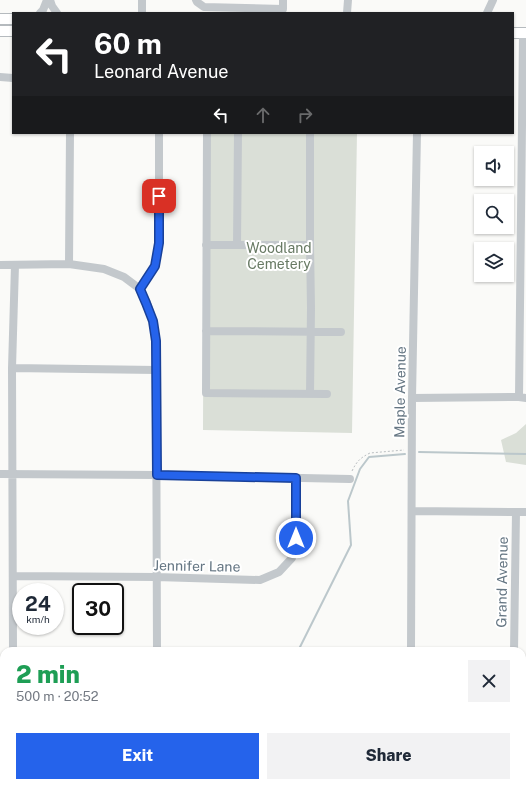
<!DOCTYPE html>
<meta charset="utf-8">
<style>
body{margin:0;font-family:"Public Sans",sans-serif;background:#f2f2f3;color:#1f2937;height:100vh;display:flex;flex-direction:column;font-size:15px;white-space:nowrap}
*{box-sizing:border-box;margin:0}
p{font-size:13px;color:#747a83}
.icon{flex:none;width:22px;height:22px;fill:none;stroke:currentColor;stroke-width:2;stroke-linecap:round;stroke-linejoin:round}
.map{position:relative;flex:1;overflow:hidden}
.sheet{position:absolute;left:0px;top:647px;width:526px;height:140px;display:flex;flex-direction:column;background:#fff;border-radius:12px 12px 0 0;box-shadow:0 1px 3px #0004}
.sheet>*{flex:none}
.guide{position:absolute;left:12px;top:12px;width:502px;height:122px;border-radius:0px;box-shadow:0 1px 3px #0004;background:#202124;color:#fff;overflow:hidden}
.controls{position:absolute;left:474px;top:146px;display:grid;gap:8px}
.controls a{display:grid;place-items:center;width:40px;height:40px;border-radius:0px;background:#fff;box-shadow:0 1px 3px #0004;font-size:20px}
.speed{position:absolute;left:12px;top:583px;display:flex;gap:8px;font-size:20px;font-weight:700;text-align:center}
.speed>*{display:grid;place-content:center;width:52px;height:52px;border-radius:50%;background:#fff;box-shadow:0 1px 3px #0004;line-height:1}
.speed small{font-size:10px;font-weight:400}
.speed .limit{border:2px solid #111;border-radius:6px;background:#fff;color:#111}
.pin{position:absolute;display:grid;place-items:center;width:34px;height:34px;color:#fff;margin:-17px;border-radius:8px;box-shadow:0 2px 6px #0006}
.me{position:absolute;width:44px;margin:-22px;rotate:0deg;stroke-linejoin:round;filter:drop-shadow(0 0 3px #0008)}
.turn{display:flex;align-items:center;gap:14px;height:84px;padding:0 16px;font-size:18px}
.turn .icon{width:52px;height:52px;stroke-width:2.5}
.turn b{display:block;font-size:28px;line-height:34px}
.lanes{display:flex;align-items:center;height:38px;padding:0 16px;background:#0003;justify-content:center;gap:20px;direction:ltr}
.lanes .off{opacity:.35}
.round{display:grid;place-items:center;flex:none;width:42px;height:42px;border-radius:0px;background:#f2f2f3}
.overview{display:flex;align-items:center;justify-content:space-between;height:68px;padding:0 16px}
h1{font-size:24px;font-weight:800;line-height:30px;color:#1e9e55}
.action{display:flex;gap:8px;margin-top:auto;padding:8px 16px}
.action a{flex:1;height:46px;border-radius:0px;background:#2563eb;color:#fff;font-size:16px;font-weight:800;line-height:46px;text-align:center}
.action a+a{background:#f2f2f3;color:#1f2937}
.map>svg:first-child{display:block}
.green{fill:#dadfd7}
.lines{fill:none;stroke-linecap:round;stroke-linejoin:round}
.stream{stroke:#bbc7cb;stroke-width:2}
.major-casing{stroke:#b5babe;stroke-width:12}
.path{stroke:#bbbfc2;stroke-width:1;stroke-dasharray:2 2;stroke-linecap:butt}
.minor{stroke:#c3c8cc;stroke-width:8}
.major{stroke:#fff;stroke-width:10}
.route-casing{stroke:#184099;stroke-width:10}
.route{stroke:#2563eb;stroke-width:7}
.labels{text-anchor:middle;stroke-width:4;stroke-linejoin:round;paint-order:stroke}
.park-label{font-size:14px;fill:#687a64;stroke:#fff}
.street-label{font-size:14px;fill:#657683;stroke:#fff}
</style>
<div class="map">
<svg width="526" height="787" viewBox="0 0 526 787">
<rect width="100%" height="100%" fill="#fafaf8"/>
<path class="green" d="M204,133H357L352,433L203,430Z
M526,424V465L506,462L501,440L516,433Z"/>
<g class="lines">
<path class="stream" d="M419,452L526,454
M298,651L351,545L348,501L360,469L369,457L405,454
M211,787L214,783"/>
<defs>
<path id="major" d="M0,19H13
M0,31H13
M513,33H526"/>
</defs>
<use href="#major" class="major-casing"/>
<path class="path" d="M352,471C357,461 360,458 370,453L404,450"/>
<path class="minor" d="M50,0L52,6L57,13
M196,0L197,2L204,7L283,9V0
M40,13L43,10L47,0
M142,13V0
M347,13L348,0
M487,13L493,0
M0,77L13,78
M207,133L206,393L327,394
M206,245H310
M237,245L238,133
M69,264L70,133
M0,265L69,264L104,269L124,277L140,289L147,303L153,321L156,341L157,651
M140,289L155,266L159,243V134
M206,331L341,332
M12,368L156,370
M310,394L311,308L310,245V133
M519,397L523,33
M412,398L519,397L526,398
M0,474L157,475L350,479
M412,511L516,512H526
M13,576L156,577L260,580L279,572L292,558L296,538V478
M13,651L12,368L15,265
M411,651L412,398L417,133
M514,651L516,512
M522,672H526
M252,783L256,787
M411,783V787
M12,787V783
M142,787L146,783
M303,787V783
M512,787V783"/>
<use href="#major" class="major"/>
</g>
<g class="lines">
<defs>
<path id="route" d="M159,196V243L155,266L140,289L146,303L153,321L156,341L157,475L296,478V538"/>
</defs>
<use href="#route" class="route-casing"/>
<use href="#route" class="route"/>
</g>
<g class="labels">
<g class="park-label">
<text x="279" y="253">Woodland<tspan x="279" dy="16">Cemetery</tspan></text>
</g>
<g class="street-label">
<text transform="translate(400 392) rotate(-89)" y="5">Maple Avenue</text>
<text transform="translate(197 566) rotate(1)" y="5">Jennifer Lane</text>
<text transform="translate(502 582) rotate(-89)" y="5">Grand Avenue</text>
</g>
</g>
</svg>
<div class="controls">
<a><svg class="icon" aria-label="sound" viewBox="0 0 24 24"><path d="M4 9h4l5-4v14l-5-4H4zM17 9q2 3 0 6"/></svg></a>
<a><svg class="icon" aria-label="search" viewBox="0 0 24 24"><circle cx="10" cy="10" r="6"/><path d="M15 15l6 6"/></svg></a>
<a><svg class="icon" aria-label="layers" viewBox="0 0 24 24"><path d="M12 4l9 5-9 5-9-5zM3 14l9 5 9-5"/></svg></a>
</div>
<div class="speed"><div>24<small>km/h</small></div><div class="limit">30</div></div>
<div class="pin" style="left:159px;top:196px;background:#d93025"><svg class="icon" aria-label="arrive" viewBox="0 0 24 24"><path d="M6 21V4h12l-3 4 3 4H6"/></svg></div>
<svg class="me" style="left:296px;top:538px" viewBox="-20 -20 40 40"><circle r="17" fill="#2563eb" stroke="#fff" stroke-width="3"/><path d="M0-11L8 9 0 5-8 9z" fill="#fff"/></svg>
<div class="guide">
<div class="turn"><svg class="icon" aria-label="left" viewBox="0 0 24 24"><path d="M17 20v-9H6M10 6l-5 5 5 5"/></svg><div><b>60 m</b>Leonard Avenue</div></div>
<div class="lanes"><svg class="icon" aria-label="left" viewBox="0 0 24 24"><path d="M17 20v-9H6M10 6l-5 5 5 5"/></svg><svg class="icon off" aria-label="ahead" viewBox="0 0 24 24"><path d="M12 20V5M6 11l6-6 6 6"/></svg><svg class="icon off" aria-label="right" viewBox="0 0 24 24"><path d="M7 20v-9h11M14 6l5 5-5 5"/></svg></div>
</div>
<section class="sheet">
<div class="overview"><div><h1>2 min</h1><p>500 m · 20:52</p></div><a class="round"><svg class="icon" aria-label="close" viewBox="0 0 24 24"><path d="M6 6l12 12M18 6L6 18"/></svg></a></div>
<div class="action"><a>Exit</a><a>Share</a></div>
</section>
</div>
